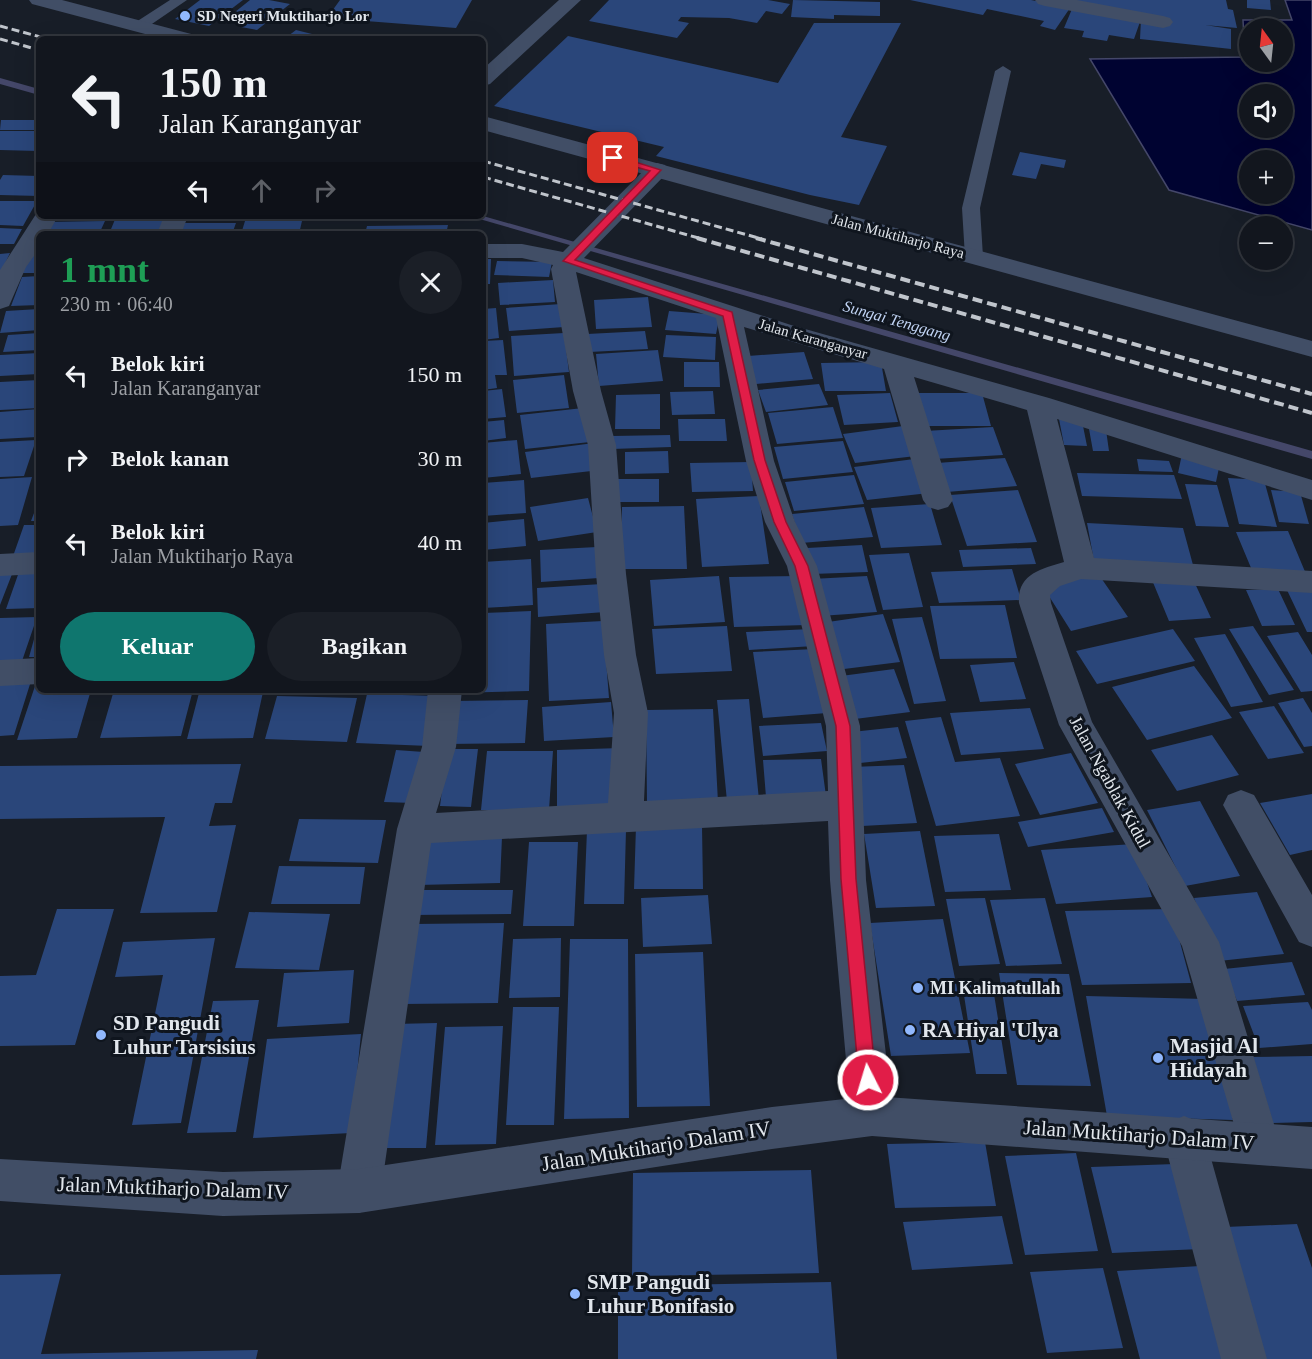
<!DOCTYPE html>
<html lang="id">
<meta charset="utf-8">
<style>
body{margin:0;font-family:"Times New Roman",serif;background:#1b1f27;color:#f1f3f6;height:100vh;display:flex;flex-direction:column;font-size:22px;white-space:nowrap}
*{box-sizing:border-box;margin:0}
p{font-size:20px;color:#9c9fa4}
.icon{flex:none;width:33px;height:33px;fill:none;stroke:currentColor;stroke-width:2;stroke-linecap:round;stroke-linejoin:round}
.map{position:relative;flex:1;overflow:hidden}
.side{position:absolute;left:36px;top:231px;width:450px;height:462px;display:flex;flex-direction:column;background:#12161e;border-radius:9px;box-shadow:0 6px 24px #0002,0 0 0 2px #31353c}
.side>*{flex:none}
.hud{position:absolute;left:36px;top:36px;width:450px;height:183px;border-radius:9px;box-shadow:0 6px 24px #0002,0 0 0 2px #31353c;background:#12161e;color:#f1f3f6;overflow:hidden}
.needle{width:39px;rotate:345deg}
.buttons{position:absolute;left:1239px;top:18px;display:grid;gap:12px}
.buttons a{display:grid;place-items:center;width:54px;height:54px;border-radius:50%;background:#12161e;box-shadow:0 6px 24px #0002,0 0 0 2px #31353c;font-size:30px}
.pin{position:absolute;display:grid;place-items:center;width:51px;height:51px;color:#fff;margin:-26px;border-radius:12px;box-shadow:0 3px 9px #0006}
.me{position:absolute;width:66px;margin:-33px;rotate:355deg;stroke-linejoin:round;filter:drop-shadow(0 0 4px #0008)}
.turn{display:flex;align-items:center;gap:21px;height:126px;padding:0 24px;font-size:27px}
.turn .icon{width:78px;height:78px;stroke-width:2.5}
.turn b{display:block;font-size:42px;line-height:51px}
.lanes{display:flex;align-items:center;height:57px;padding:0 24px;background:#0003;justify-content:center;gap:30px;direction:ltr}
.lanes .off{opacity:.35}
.round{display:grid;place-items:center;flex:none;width:63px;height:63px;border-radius:32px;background:#1b1f27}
.summary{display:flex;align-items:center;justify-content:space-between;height:102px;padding:0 24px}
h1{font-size:36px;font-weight:700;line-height:45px;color:#1e9e55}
.action{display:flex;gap:12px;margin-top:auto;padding:12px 24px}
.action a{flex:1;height:69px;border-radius:36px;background:#0f766e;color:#fff;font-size:24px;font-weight:700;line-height:69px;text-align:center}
.action a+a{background:#1b1f27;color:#f1f3f6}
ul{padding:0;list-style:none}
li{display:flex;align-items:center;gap:18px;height:84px;padding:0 24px}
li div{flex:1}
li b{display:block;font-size:22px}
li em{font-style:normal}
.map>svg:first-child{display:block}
.water{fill:#000331;stroke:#444769;stroke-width:1.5;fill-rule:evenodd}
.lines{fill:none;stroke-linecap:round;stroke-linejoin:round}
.stream{fill:#444769;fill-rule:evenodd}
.building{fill:#2a467a}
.service{fill:#414e66;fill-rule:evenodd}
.minor{fill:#414e66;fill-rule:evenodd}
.tertiary{fill:#414e66;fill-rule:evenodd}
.rail-far1{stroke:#c0c5cc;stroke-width:3;stroke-dasharray:8 4;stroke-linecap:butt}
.rail{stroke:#c0c5cc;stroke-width:4;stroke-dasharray:10 5;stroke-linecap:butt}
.route{fill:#e11d48;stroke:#92132f;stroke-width:1.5}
.poi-dot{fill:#91b8fd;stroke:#0f151e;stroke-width:2}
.labels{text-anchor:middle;stroke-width:6;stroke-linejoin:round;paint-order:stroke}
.far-poi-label{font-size:15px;font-weight:bold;fill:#e1e6ec;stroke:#0f151e;text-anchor:start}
.far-street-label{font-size:15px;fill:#e1e6ec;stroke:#0f151e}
.far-water-label{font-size:16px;font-style:italic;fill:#c0d3f3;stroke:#0f151e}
.street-label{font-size:18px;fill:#e1e6ec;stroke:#0f151e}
.poi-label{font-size:18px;font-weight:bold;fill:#e1e6ec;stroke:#0f151e;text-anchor:start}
.near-poi-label{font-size:21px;font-weight:bold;fill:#e1e6ec;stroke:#0f151e;text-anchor:start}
.near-street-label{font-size:21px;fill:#e1e6ec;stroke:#0f151e}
</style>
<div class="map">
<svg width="1312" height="1359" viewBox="0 0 1312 1359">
<rect width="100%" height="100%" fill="#181e28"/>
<path class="water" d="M1285,0H1312V230L1169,190L1090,59L1245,57L1243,20H1292ZM1250,28H1282V62H1250ZM1250,94H1282V128H1250ZM1250,160H1282V194H1250Z"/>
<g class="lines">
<path class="stream" d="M0,78L39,89V95L0,84Z
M469,216H483L1312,451V459Z"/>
</g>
<path class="building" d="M200,0H243L209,26L175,19Z
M250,0H269L290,4L257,30L241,27L255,16L235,12Z
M340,0H472L456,28L327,18Z
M609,0H768L790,4L782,14L766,11L757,23L729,18L681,17L678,21L689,23L677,38L589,21Z
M793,0L880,2V16L834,15V19L791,17Z
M910,0H1031L1070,8L1055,30L1040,26L1044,21L987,9L983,15Z
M1058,0H1226L1228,9L1233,10L1237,28L1205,25L1231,29V49L1140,39L1141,19Z
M1247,0H1270L1271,10L1247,8Z
M1072,9L1141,19L1134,39L1109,35L1107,41L1082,37L1084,31L1064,28Z
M814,23H901L841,137L887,146L859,205L810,195L656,156L664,147L494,106L568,36L778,83Z
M296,30L328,38L327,39H284Z
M1,120H39V124L35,130H0Z
M0,131H39V149L38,151L0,150Z
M1020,152L1066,160L1064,168L1041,164L1036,179L1012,175Z
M3,175L39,176V196L0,195V180Z
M0,201H37L23,226L0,225Z
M168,216L161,234H109L116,217Z
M105,221L99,234H42L47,222Z
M245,221H302L299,234H241Z
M183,223H236L232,234H178Z
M448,225L446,234H365L367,226Z
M0,228L22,229L14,244H0Z
M31,252H39V273H22Z
M10,253L0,274V254Z
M483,259H491L490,284H483Z
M497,261L552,262L549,277L494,275Z
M39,276V305L11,306L22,277Z
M553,280L555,302L500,305L498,283Z
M648,297L652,327L596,329L594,300Z
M561,304L564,327L509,331L506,308Z
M496,308L499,338L483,340V309Z
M39,309V330L0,333L6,311Z
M669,311L720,315L716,334L665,330Z
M645,331L648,349L589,352L587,334Z
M39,333V350L3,352L8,335Z
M564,333L569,372L514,376L511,336Z
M666,335L716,337L715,360L663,357Z
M503,340L507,375H495L497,388L483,390V341Z
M658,350L663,381L599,386L596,354Z
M804,352L813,379L756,384L748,356Z
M39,353V374L0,376V355Z
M684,362H719L720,387H684Z
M881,362L886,391H825L821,363Z
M564,375L569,408L517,413L513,380Z
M39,380V408L0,410V382Z
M819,384L828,405L766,412L758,390Z
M502,389L506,417L483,419V391Z
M713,391L715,414L672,415L670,392Z
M890,393L898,422L844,425L837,395Z
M916,393H982L991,426H923Z
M660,394V429H615L616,395Z
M833,407L843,438L777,444L768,413Z
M583,408L590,442L525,449L520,415Z
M39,409L37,437L0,439V412Z
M678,419H725L727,441H679Z
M1059,419L1082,421L1087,446L1064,445Z
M504,420L506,438L483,441V422Z
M903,426L916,456L855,463L843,434Z
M993,427L1003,455L934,459L925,431Z
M1089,429L1106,430L1109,451H1093Z
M670,435L671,447L612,449V436Z
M36,440L24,476L0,477V442Z
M517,440L521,474L483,478V443Z
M843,441L853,472L783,479L774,447Z
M594,443L600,470L531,478L525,452Z
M668,451L669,473L625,474V452Z
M1182,454L1220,463L1216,482L1178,473Z
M1005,458L1017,486L947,492L937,463Z
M914,459L929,493L867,500L854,467Z
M1137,459L1169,461L1173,472L1139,471Z
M751,462L753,491L692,492L690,463Z
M1077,473L1174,475L1182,499L1082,496Z
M854,475L864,504L794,511L785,482Z
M32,477L18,525L0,526V479Z
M1228,478L1264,480L1277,527L1239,524Z
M613,479H659V502H612Z
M524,480L526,513L483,516V483Z
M1185,484L1217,485L1229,527L1196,526Z
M1018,490L1037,542L967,546L950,495Z
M1271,490L1300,492L1309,524L1279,522Z
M759,496L769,564L702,567L696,499Z
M588,498L597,532L538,541L530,507Z
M39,500V521H31Z
M930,504L942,545L881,548L871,508Z
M684,506L687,569H621L622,507Z
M864,507L873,537L801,543L792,514Z
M524,519L526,546L483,550V523Z
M1087,523L1183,528L1193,565L1094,561Z
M24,525H39V558L12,559Z
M1288,531L1306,574L1254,575L1236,532Z
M862,545L868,572L812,574L807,548Z
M597,547L599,578L541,582L540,550Z
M1031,548L1036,564L963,567L959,550Z
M909,553L923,607L883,610L869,555Z
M531,559L533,605L483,608V562Z
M39,568V608L6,609L20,569Z
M0,569H14L0,605Z
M1012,569L1021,600L939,603L931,572Z
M1097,572L1128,617L1071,631L1042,585Z
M719,576L725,622L654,626L650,580Z
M801,576L807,625L734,627L729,577Z
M867,576L877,612L820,616L812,579Z
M1192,577L1211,618L1169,621L1152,580Z
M602,584L605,612L538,617L537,588Z
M1312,587V632H1307L1286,588Z
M1278,589L1295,625L1262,626L1246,590Z
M1005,605L1017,658L940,659L930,606Z
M531,611L529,691L456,693V690H483V613Z
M883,614L900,662L844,669L828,622Z
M37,617L22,661H0V618Z
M922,617L946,701L914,704L892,619Z
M603,621L609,698L549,701L546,624Z
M38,625L39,657H29Z
M727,626L732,671L656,674L652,629Z
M1253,626L1294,690L1269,695L1229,629Z
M811,629L814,646L749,650L746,632Z
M1173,629L1195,661L1097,684L1076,651Z
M1298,632L1312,655V691L1301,692L1267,636Z
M1225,634L1263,702L1231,707L1194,638Z
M815,649L827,713L763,718L753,652Z
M1014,662L1026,699L980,702L970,665Z
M1194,666L1232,718L1147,740L1112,687Z
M894,669L910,712L855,719L841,676Z
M39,674V690H91L77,738L17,740Z
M31,681L14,735L0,736V682Z
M114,690H193L181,736L100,738Z
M263,692L253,738L187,739L199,693Z
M367,694L438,696L429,746L356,743Z
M277,696L357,698L347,742L265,739Z
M1303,698L1312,713V746L1304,747L1278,703Z
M749,699L759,800L727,801L717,700Z
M528,700L525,743L446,744L452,701Z
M611,702L614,737L544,741L542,707Z
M1274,706L1304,753L1268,759L1239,712Z
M1030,708L1044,749L961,755L950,713Z
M713,709L718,802L647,803L646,710Z
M941,717L955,762L1000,758L1020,816L936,826L905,721Z
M821,723L827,751L763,756L759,726Z
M898,727L907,758L860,763L852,732Z
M1212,735L1239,775L1177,791L1151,750Z
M621,748L623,807L557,810V750Z
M447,749H478L471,807L440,806Z
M396,750L424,752L413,803L384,802Z
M487,751H553L549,810H481Z
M1071,753L1098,803L1040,815L1015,764Z
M821,759L826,796L766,797L763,760Z
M241,764L232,803H215L209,826L236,825L217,912L140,913L165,817L0,819V766Z
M904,765L917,823L862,826L851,767Z
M1312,794V850L1290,855L1260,803Z
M1200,801L1240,876L1185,886L1147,810Z
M1102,808L1114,832L1028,847L1018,822Z
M299,819L386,820L378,863L289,861Z
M636,826H702L703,889H634Z
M587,830H626L624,904H584Z
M920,831L935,906L876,908L864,834Z
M999,834L1011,890L945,892L934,836Z
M502,837L500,883L418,885L422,839Z
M529,842H578L574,926H523Z
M1134,844L1152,897L1056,904L1041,850Z
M279,866L365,867L360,904H271Z
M415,890H513L511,914L412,915Z
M1257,892L1284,954L1219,961L1194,898Z
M708,895L712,944L643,947L641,898Z
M985,898L1000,964L959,966L946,899Z
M1045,898L1062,964L1006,966L990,900Z
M57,909H114L75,1045L0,1046V976L36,975Z
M1171,909L1191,983L1082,985L1065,911Z
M249,912L330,914L319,970L235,968Z
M943,919L970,1053L891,1056L870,923Z
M504,923L498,1003L403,1004L413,924Z
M215,938L181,1123L132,1125L163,975L115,977L123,942Z
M561,938L560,997L509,998L513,939Z
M570,939H628L629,1118L564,1119Z
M703,952L710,1106L637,1107L635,954Z
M1292,962L1305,995L1237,1001L1224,969Z
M354,970L349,1023L277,1027L284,973Z
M999,973L1069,974L1091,1086L1017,1085Z
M962,982H992L1007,1074H976Z
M1086,996L1205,999L1233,1120L1107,1116Z
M259,1000L236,1132L187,1133L213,1001Z
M1308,1002L1312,1010V1044L1259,1048L1243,1006Z
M513,1007H559L554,1125H506Z
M437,1023L426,1148H381L394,1024Z
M503,1026L496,1144L435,1145L445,1027Z
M361,1034L351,1133L253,1138L267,1039Z
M1312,1056V1122L1273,1123L1253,1057Z
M985,1142L996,1206L895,1208L887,1144Z
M1076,1153L1098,1251L1025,1255L1005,1156Z
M1175,1164L1200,1249L1112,1253L1091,1167Z
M811,1170L819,1273L632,1276L633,1173Z
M1002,1216L1013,1264L912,1270L903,1222Z
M1297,1224L1312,1268V1359H1264L1225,1227Z
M1200,1266L1228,1359H1140L1117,1271Z
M1103,1268L1123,1348L1047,1353L1030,1272Z
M61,1274L41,1354L258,1350L256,1359H0V1275Z
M831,1282L837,1359H618V1286Z"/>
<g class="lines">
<path class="service" d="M170,0H187L146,28H136L134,25L136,22Z
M1003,66L1011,71L980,208L983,257L980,261H968L965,257L962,208L995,71Z"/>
<path class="minor" d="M559,0H581L490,84L483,86V69Z
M1035,0H1077L1163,16L1170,18L1173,22L1170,26L1163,28L1045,6L1038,4Z
M657,163L665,165L668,170L665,175L584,258L791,325L1049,398L1312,480V500L1057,419L1094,558L1312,571V593L1081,579L1060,586L1050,595L1051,603L1092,722L1219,942L1280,1144L1274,1159L1259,1165L1244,1159L1182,946L1059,725L1019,603C1017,574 1041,569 1064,562L1027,410L914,377L953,500L948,507L938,510L928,507L923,500L884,369L744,327L774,461L795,522L817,566L860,726L866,880L893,1116L887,1130L872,1136L857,1130L851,1116L830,880L828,821L431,843L381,1191L374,1206L359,1213L344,1206L337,1191L397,829L422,747L428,690H462L456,747L436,813L608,803L614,713L604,655L596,574L588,445L573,391L551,269L553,265L522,258H483V244H522L563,252L649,165ZM576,272L716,318L746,461L765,522L787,566L826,726L828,791L644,801L648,713L636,655L626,574L616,445L601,391Z
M38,211L39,216H58L48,234H39V249L26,267L9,306L0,309V270Z
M164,216H188L181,234H157Z
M39,552V574L0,576V554Z
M39,658V684L0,686V660Z
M1241,790L1254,795L1312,895V947L1299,942L1223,805L1228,795Z
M1184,1116L1199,1122L1205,1137L1267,1359H1221L1163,1137L1169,1122Z"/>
<path class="tertiary" d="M29,0H62L195,35L198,39H164L32,4Z
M483,116L1312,341V357L483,130Z
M872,1096L1312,1127V1169L872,1136L772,1149L359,1213L223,1216L0,1201V1159L223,1172L359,1169L772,1107Z"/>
<path class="rail-far1" d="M0,26L48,39
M0,39L39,50
M483,161L762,239
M483,177L702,239"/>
<path class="rail" d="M697,238L1312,413
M756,238L1312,394"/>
</g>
<path class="route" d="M613,155L661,170L575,260L732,312L765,460L786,522L808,566L850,726L856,879L876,1080L874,1086L868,1088L862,1086L859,1080L841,879L836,726L795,566L774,522L754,460L723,316L563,261L650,171L610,160V156Z"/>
<g class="poi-dot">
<circle cx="185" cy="16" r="6"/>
<circle cx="918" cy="988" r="6"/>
<circle cx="910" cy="1030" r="6"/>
<circle cx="101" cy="1035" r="6"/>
<circle cx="1158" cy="1058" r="6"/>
<circle cx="575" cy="1294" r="6"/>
</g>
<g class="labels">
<g class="far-poi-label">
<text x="197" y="21">SD Negeri Muktiharjo Lor</text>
</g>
<g class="far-street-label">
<text transform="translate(898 236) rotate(15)" y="5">Jalan Muktiharjo Raya</text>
<text transform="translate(813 339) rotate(16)" y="5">Jalan Karanganyar</text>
</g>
<g class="far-water-label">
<text transform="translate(897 320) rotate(16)" y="6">Sungai Tenggang</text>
</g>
<g class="street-label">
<text transform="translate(1110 782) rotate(61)" y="6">Jalan Ngablak Kidul</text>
</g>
<g class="poi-label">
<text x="930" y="994">MI Kalimatullah</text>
</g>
<g class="near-poi-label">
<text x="113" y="1030">SD Pangudi<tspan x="113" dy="24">Luhur Tarsisius</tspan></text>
<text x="922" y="1037">RA Hiyal 'Ulya</text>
<text x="1170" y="1053">Masjid Al<tspan x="1170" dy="24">Hidayah</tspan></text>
<text x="587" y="1289">SMP Pangudi<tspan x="587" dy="24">Luhur Bonifasio</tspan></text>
</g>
<g class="near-street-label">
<text transform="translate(1139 1135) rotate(4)" y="7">Jalan Muktiharjo Dalam IV</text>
<text transform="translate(656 1146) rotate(-9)" y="7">Jalan Muktiharjo Dalam IV</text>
<text transform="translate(173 1188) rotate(2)" y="7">Jalan Muktiharjo Dalam IV</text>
</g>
</g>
</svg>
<div class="buttons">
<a><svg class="needle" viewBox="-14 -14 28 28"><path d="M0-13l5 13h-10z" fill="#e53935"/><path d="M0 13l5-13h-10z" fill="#9c9fa4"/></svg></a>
<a><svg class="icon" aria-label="sound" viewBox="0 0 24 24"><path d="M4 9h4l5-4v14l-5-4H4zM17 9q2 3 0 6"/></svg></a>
<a>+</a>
<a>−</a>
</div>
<div class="pin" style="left:613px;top:158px;background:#d93025"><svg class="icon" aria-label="arrive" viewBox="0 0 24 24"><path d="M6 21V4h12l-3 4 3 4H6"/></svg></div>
<svg class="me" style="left:868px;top:1080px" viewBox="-20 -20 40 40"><circle r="17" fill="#e11d48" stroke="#fff" stroke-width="3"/><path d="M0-11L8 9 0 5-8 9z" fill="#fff"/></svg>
<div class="hud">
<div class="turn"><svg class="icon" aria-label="left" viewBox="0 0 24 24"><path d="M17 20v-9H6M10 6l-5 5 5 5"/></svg><div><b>150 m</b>Jalan Karanganyar</div></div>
<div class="lanes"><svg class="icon" aria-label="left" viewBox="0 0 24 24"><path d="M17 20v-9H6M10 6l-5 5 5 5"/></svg><svg class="icon off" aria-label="ahead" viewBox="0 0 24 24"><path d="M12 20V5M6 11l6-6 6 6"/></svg><svg class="icon off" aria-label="right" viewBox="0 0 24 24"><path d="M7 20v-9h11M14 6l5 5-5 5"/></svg></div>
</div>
<section class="side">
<div class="summary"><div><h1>1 mnt</h1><p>230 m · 06:40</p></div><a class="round"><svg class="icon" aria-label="close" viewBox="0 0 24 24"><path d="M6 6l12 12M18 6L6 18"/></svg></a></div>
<ul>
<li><svg class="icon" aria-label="left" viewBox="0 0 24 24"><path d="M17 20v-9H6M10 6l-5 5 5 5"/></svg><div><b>Belok kiri</b><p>Jalan Karanganyar</p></div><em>150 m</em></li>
<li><svg class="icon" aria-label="right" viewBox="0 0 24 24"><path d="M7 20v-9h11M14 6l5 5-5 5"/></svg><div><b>Belok kanan</b></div><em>30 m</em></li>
<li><svg class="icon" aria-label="left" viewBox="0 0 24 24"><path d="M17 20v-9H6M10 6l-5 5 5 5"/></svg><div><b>Belok kiri</b><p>Jalan Muktiharjo Raya</p></div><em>40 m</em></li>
</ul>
<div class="action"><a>Keluar</a><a>Bagikan</a></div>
</section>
</div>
